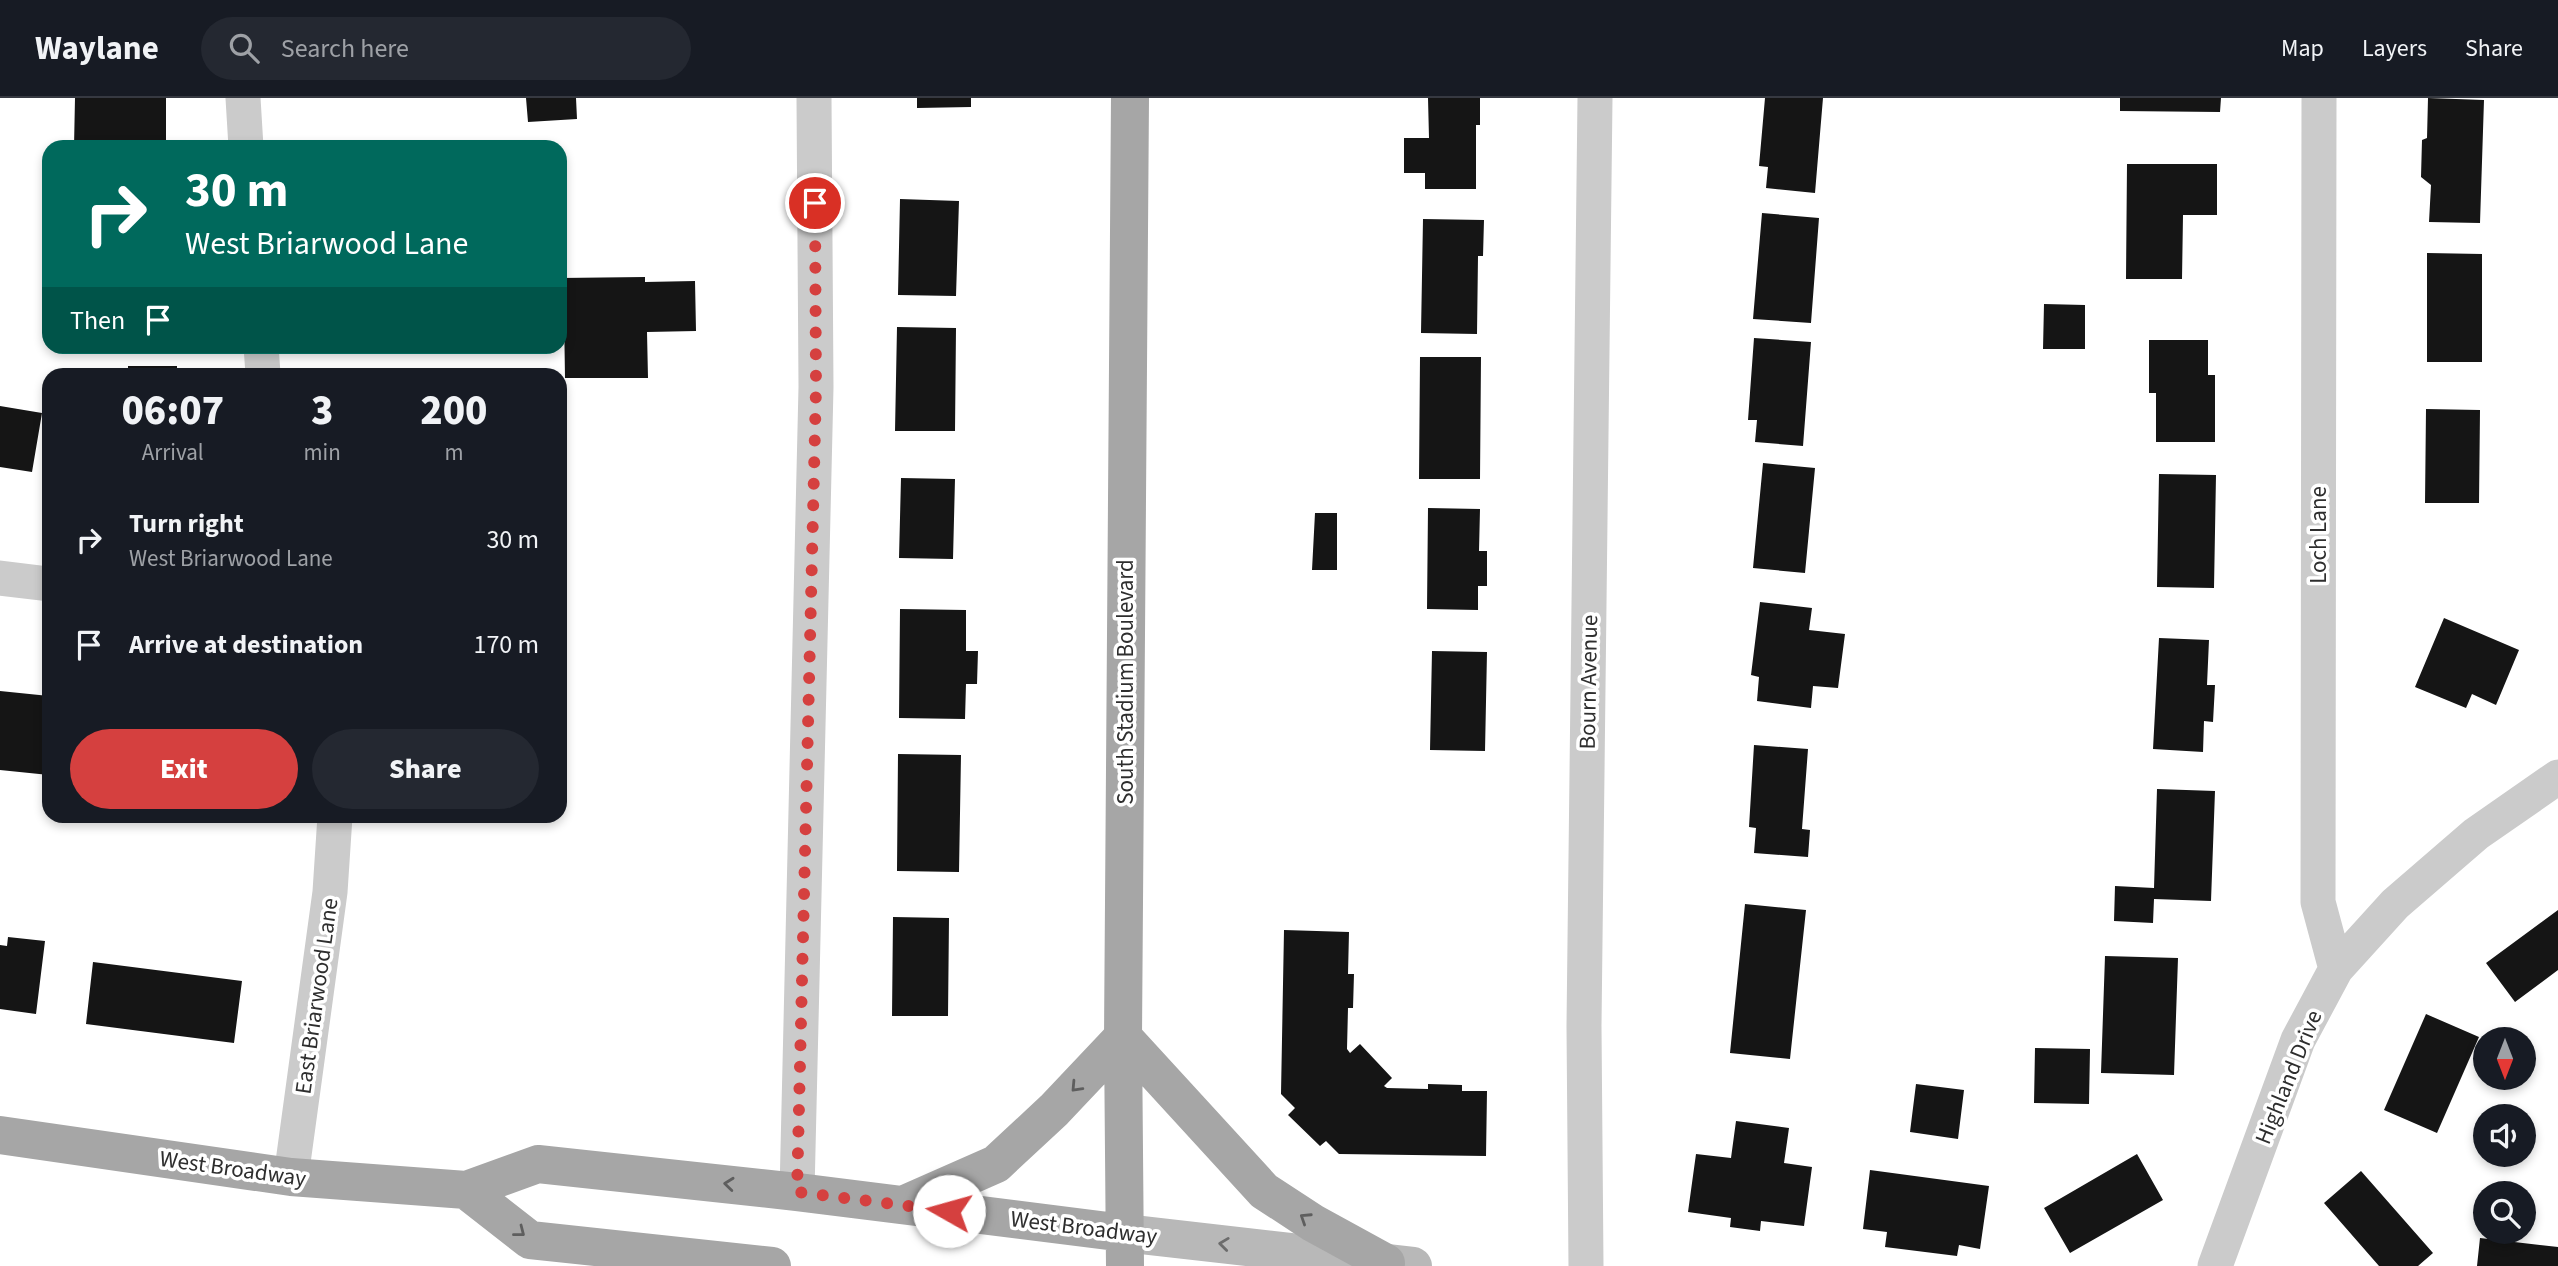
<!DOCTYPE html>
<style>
body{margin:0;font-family:"Source Sans 3",sans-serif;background:#242831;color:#f1f3f6;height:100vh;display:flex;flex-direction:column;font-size:26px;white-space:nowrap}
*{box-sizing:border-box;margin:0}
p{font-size:23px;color:#9ea1a6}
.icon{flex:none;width:38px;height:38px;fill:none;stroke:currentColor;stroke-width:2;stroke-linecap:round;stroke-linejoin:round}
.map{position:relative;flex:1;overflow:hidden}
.drawer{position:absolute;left:42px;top:270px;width:525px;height:455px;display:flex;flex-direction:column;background:#171b24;border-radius:21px;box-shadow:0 4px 10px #0003}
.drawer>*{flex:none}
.top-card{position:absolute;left:42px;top:42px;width:525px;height:214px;border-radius:21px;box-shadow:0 4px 10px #0003;background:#00695c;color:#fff;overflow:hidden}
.needle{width:46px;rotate:180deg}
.tools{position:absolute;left:2473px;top:929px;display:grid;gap:14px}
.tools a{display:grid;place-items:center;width:63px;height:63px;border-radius:50%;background:#171b24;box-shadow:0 4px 10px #0003;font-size:35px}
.pin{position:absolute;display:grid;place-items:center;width:60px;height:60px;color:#fff;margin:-30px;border:4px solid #fff;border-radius:50%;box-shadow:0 2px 7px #0007}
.me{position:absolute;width:77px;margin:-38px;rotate:277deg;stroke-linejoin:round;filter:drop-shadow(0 0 5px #0008)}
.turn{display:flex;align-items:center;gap:24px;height:147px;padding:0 28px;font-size:32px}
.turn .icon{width:91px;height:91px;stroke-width:2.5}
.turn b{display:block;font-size:49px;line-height:60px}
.then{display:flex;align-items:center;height:66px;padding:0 28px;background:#0003;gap:14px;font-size:26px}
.eta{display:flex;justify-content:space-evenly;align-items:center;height:119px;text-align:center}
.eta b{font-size:42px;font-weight:800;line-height:49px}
.primary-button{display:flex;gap:14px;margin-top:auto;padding:14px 28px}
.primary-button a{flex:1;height:80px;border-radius:42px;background:#d5403f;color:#fff;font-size:28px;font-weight:800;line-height:80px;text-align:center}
.primary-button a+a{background:#242831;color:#f1f3f6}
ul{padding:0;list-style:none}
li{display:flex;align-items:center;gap:21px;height:105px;padding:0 28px}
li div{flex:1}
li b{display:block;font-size:26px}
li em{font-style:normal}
header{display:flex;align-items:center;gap:42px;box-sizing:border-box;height:98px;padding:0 35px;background:#171b24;border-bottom:2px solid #363941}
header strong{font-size:33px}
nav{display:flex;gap:38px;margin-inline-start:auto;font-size:24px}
.search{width:490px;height:63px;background:#242831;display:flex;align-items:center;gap:18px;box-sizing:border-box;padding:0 24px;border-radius:38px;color:#9ea1a6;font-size:26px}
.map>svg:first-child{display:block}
.building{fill:#151515}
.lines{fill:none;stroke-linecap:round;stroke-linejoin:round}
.minor{stroke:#cbcbcb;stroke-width:35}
.secondary{stroke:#b8b8b8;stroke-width:38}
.primary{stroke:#a6a6a6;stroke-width:38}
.oneway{stroke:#5e5e5e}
.oneway2{stroke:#6c6c6c}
.route{stroke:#d5403f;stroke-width:12;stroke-dasharray:0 21.6}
.labels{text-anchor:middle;stroke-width:7;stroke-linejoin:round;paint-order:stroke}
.street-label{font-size:23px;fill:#2e2e2e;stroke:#fff}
</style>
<header>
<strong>Waylane</strong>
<div class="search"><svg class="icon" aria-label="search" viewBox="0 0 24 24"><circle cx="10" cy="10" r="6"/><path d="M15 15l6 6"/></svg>Search here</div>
<nav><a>Map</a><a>Layers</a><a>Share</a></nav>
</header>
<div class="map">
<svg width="2558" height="1168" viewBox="0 0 2558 1168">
<rect width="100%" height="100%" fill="#fff"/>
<path class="building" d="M75,0H166V49H74Z
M526,0H576L577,21L528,24Z
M917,0H971V9L917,10Z
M1428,0H1480V27H1476V91H1425V75H1404V40H1429Z
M1765,0H1823L1815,95L1766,90L1768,69L1759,68Z
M2120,0H2221L2220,14L2120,13Z
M2428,0L2484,2L2480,125L2429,124L2431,87L2421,79L2422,42L2427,40Z
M2127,66H2217V117H2183L2182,181H2126Z
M900,101L959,103L956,198L898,197Z
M1762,115L1819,120L1811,225L1753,221Z
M1423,121L1484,122L1483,158H1478L1477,236L1421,235Z
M2427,155L2482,156V264H2427Z
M645,179V184L695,183L696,233L647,234L648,280H565L564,215H560V180Z
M2044,206L2085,207V251H2043Z
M897,229L956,230L955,333H895Z
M1754,240L1811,244L1803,348L1755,344L1757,322H1748Z
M2149,242H2208V277H2215V344H2156V295H2149Z
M1420,259H1481L1480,381H1419Z
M128,268H177V276H128Z
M0,308L42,315L32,374L0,369Z
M2426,311L2480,312L2479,405H2425Z
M1763,365L1815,370L1805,475L1753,470Z
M2159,376L2216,377L2214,490L2157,489Z
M901,380L955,381L953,461L899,460Z
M1428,410L1480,411L1479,453H1487V488H1478V512L1427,511Z
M1315,415H1337V472H1312Z
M1760,504L1812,510L1809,532L1845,536L1838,590L1813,588L1811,610L1757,603L1759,579L1751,577Z
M900,511L966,512V553H978L977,586H966L965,621L899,620Z
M2444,520L2519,552L2496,607L2472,596L2466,610L2415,589Z
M2159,540L2209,542L2207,587H2215L2213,624L2204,623L2203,654L2153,651Z
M1432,553L1487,554L1485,653L1430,652Z
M0,593L49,598V677L0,672Z
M1754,647L1808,651L1802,731L1810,732L1808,759L1754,755L1756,730L1749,729Z
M898,656L961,657L959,774L897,773Z
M2157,691L2215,693L2211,803L2154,801L2153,825L2114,823L2115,788L2154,790Z
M1745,806L1806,812L1790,961L1730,955Z
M2558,812V872L2515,904L2486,865Z
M893,819L949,820L948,918H892Z
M1284,832L1349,834L1348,876H1354L1353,910H1348L1347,951L1350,955L1360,946L1392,980L1384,988L1387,990L1428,991V986L1462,987V993H1487L1486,1058L1339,1056L1326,1043L1320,1048L1288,1017L1295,1010L1281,996Z
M8,839L45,843L36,916L0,911V847L7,848Z
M2105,858L2178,860L2174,977L2101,975Z
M93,864L242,883L234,945L86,926Z
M2426,916L2479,939L2437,1035L2384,1012Z
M2035,950L2090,951L2089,1006L2034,1005Z
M1916,986L1964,992L1958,1041L1910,1034Z
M1736,1023L1789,1030L1784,1065L1812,1069L1804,1128L1761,1123L1760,1133L1730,1129L1731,1120L1688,1114L1696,1056L1731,1060Z
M2137,1056L2163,1102L2070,1155L2044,1110Z
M1870,1072L1989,1088L1980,1151L1959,1147L1957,1158L1885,1149L1887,1134L1863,1131Z
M2361,1073L2433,1155L2418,1168H2379L2324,1105Z
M2480,1140L2558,1149V1168H2477Z"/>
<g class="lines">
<path class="minor" d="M243,0L246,49
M2319,0L2318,804L2336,871
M261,248L263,276
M0,480L49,486
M291,1079L330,794L335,718
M797,1094L816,289L814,0
M1586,1168L1584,928L1595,0
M2215,1168L2298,942L2336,871L2395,806L2476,736L2558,679"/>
<path class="secondary" d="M1124,1135L1413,1168"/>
<path class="primary" d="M1123,939L1264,1093L1313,1125L1386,1165
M0,1037L291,1079L466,1092L538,1066L797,1094L1124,1135
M466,1092L530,1142L772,1168
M903,1107L996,1066L1054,1012L1123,939
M1125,1168L1123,939L1130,0"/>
</g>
<defs><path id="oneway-chevron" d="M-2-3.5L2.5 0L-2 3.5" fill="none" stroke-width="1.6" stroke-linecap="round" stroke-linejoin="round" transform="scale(1.75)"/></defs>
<g class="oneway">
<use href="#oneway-chevron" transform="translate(1076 989) rotate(133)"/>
<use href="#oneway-chevron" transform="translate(729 1086) rotate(-174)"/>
<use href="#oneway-chevron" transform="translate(1305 1120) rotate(-147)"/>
<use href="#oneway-chevron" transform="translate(520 1134) rotate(38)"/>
</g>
<use class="oneway2" href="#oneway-chevron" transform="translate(1224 1146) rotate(-173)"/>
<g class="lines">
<path class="route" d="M815,105L816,289L797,1094L949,1113"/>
</g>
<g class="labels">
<g class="street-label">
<text transform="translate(2318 437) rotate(-90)" y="8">Loch Lane</text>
<text transform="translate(1125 584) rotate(-90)" y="8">South Stadium Boulevard</text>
<text transform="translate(1588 584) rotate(-89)" y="8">Bourn Avenue</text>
<text transform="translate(316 898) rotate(-82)" y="8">East Briarwood Lane</text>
<text transform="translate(2288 979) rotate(-68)" y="8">Highland Drive</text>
<text transform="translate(233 1070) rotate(8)" y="8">West Broadway</text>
<text transform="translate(1084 1129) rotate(7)" y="8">West Broadway</text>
</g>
</g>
</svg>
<div class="tools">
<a><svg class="needle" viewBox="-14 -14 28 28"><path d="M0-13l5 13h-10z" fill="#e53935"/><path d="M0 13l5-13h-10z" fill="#9ea1a6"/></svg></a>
<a><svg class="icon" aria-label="sound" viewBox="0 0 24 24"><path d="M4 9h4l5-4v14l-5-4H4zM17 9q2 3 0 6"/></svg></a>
<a><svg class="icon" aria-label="search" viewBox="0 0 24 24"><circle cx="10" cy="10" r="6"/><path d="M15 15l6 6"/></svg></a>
</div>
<div class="pin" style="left:815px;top:105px;background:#d93025"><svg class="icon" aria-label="arrive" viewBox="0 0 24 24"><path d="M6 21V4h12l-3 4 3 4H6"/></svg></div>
<svg class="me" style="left:949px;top:1113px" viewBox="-20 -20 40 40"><circle r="19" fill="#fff"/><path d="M0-13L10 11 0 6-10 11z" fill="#d5403f"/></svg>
<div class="top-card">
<div class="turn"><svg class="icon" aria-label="right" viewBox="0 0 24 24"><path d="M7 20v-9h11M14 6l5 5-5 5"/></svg><div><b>30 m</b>West Briarwood Lane</div></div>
<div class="then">Then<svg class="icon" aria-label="arrive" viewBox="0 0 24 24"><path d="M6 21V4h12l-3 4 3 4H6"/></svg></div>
</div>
<section class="drawer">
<div class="eta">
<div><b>06:07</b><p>Arrival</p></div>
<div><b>3</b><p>min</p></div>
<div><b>200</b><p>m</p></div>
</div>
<ul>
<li><svg class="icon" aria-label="right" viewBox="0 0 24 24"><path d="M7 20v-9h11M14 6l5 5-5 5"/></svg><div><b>Turn right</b><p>West Briarwood Lane</p></div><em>30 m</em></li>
<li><svg class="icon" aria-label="arrive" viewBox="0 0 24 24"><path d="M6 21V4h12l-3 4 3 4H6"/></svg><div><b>Arrive at destination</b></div><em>170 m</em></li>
</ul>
<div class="primary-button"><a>Exit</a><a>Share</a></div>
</section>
</div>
